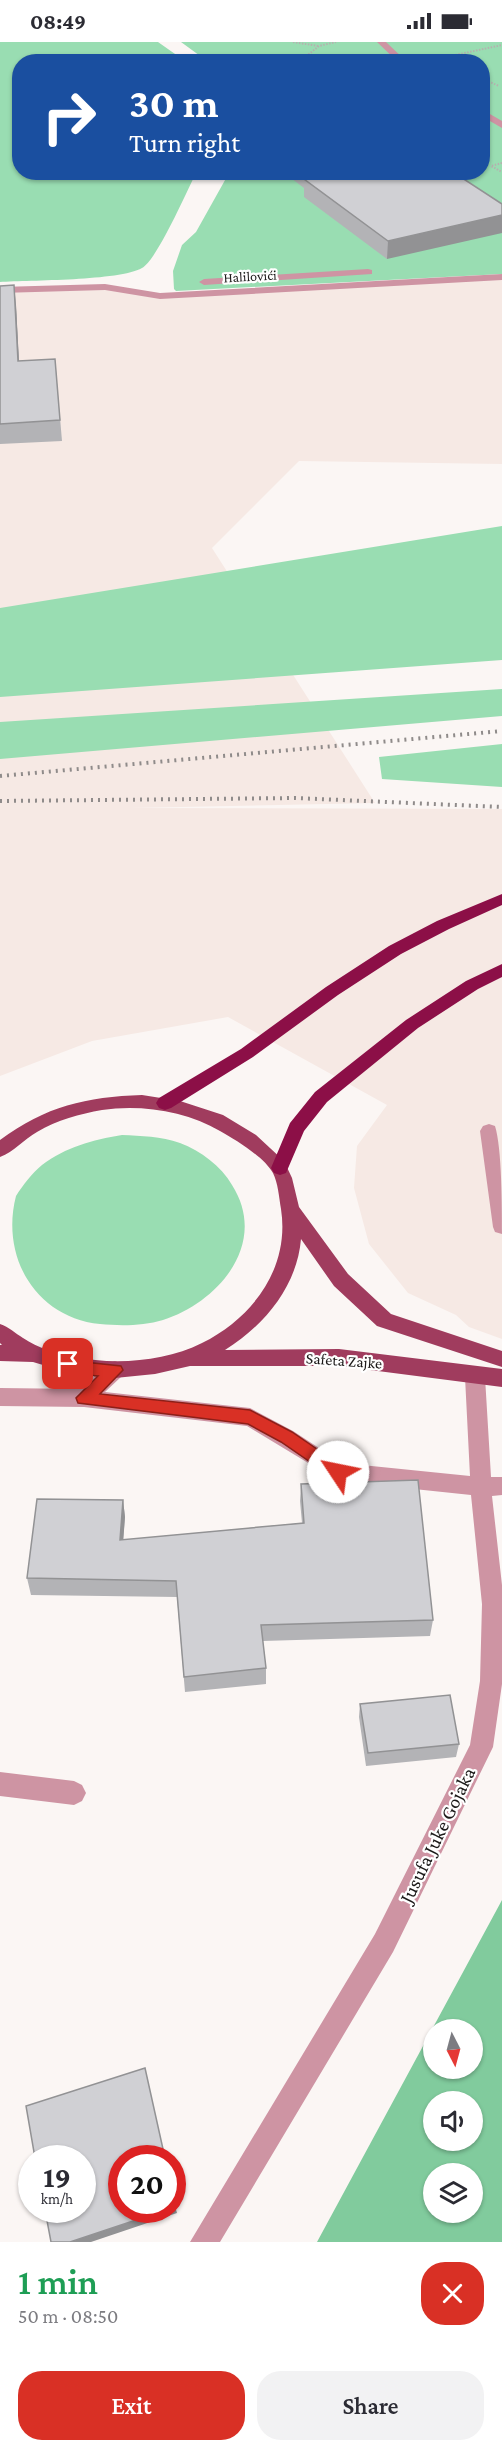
<!DOCTYPE html>
<meta charset="utf-8">
<style>
body{margin:0;font-family:"Crimson Pro",serif;background:#f2f2f3;color:#2b2b33;height:100vh;display:flex;flex-direction:column;font-size:22px;white-space:nowrap}
*{box-sizing:border-box;margin:0}
p{font-size:20px;color:#7c7c81}
.icon{flex:none;width:33px;height:33px;fill:none;stroke:currentColor;stroke-width:2;stroke-linecap:round;stroke-linejoin:round}
.map{position:relative;height:2200px;overflow:hidden}
.details{display:flex;flex-direction:column;background:#fff;flex:1}
.details>*{flex:none}
.hud{position:absolute;left:12px;top:12px;width:478px;height:126px;border-radius:24px;box-shadow:0 2px 4px #0004;background:#1a4fa0;color:#fff;overflow:hidden}
.needle{width:39px;rotate:174deg}
.fabs{position:absolute;left:423px;top:1977px;display:grid;gap:12px}
.fabs a{display:grid;place-items:center;width:60px;height:60px;border-radius:50%;background:#fff;box-shadow:0 2px 4px #0004;font-size:30px}
.speed{position:absolute;left:18px;top:2103px;display:flex;gap:12px;font-size:30px;font-weight:700;text-align:center}
.speed>*{display:grid;place-content:center;width:78px;height:78px;border-radius:50%;background:#fff;box-shadow:0 2px 4px #0004;line-height:1}
.speed small{font-size:15px;font-weight:400}
.speed .limit{border:9px solid #d22;background:#fff;color:#111}
.pin{position:absolute;display:grid;place-items:center;width:51px;height:51px;color:#fff;margin:-26px;border-radius:12px;box-shadow:0 3px 9px #0006}
.me{position:absolute;width:66px;margin:-33px;rotate:304deg;stroke-linejoin:round;filter:drop-shadow(0 0 4px #0008)}
.turn{display:flex;align-items:center;gap:21px;height:126px;padding:0 18px;font-size:27px}
.turn .icon{width:78px;height:78px;stroke-width:2.5}
.turn b{display:block;font-size:42px;line-height:51px}
.round{display:grid;place-items:center;flex:none;width:63px;height:63px;border-radius:24px;background:#f2f2f3}
.headline{display:flex;align-items:center;justify-content:space-between;height:102px;padding:0 18px}
h1{font-size:36px;font-weight:600;line-height:45px;color:#1e9e55}
.cta{display:flex;gap:12px;margin-top:auto;padding:12px 18px}
.cta a{flex:1;height:69px;border-radius:24px;background:#d93025;color:#fff;font-size:24px;font-weight:600;line-height:69px;text-align:center}
.cta a+a{background:#f2f2f3;color:#2b2b33}
.status{display:flex;justify-content:space-between;align-items:center;height:42px;padding:0 30px;background:#fff;direction:ltr}
.status svg{height:16px;fill:currentColor}
.map>svg:first-child{display:block}
.built{fill:#f6e9e4}
.green{fill:#99ddb2}
.forest{fill:#81cb9d;fill-rule:evenodd}
.lines{fill:none;stroke-linecap:round;stroke-linejoin:round}
.path{stroke:#b5b1af;stroke-width:2;stroke-dasharray:1.5 1.5;stroke-linecap:butt}
.minor{fill:#ce94a3;fill-rule:evenodd}
.major{fill:#a03c5e;fill-rule:evenodd}
.highway{fill:#8c0f47;fill-rule:evenodd}
.rail{stroke:#8f8b8a;stroke-width:4;stroke-dasharray:2 5;stroke-linecap:butt}
.wall{fill:#b3b3b6}
.shaded-wall{fill:#929294}
.building{fill:#d0d0d4;stroke:#929294;stroke-width:1.5}
.route{fill:#d93025;stroke:#8d1f18;stroke-width:1.5}
.labels{text-anchor:middle;stroke-width:4.5;stroke-linejoin:round;paint-order:stroke}
.far-street-label{font-size:14px;fill:#1c1a19;stroke:#fff}
.street-label{font-size:16px;fill:#1c1a19;stroke:#fff}
.near-street-label{font-size:20px;fill:#1c1a19;stroke:#fff}
</style>
<div class="status"><b>08:49</b><svg viewBox="0 0 49 12"><path d="M0 12V9h3v3zM5 12V6h3v6zM10 12V3h3v9zM15 12V0h3v12zM26 1h20v11H26zM47 4h2v5h-2z"/></svg></div>
<div class="map">
<svg width="502" height="2200" viewBox="0 0 502 2200">
<rect width="100%" height="100%" fill="#fbf6f4"/>
<path class="built" d="M502,235V422L299,419L212,506L375,761L131,766L502,767V1297L469,1285L456,1273L408,1251L369,1202L354,1146L357,1104L387,1063L228,975L92,999L0,1034V250L120,246L149,253Z"/>
<path class="green" d="M0,0H158L185,19L20,20V130L196,131C187,149 157,218 142,226C119,239 30,238 0,240Z
M181,0H502V232L176,249L174,247L173,229L182,203L196,190L229,131L483,130V20L207,19Z
M502,484V618L0,655V566Z
M502,647V674L0,717V680Z
M502,702V745L382,737L379,715Z
M122,1093C141,1094 161,1094 180,1101C201,1109 221,1124 232,1143C269,1201 219,1260 163,1278C143,1284 120,1284 100,1282C37,1276 0,1216 16,1154C23,1143 32,1131 42,1123C66,1105 92,1098 122,1093Z"/>
<path class="forest" d="M502,1858V2200H317ZM434,1988H472V2026H434ZM434,2060H472V2098H434ZM434,2132H472V2170H434Z"/>
<g class="lines">
<path class="path" d="M293,0L318,4
M432,18L502,3
M299,20L319,4L336,0
M483,37L499,44
M502,121L491,124L502,130"/>
<path class="minor" d="M377,0H386L407,20H398Z
M483,68L502,79V86L483,75Z
M368,227L372,228V232L204,243L199,240L204,237Z
M502,232V238L160,257L105,248L0,251V245L105,242L160,251Z
M489,1082L495,1084C502,1106 502,1166 502,1192L495,1190L493,1185L480,1089L483,1084Z
M115,1319L122,1322L125,1328L122,1334L105,1350L250,1366L293,1389L342,1421L470,1434L465,1335L468,1329L475,1326L482,1329L485,1335L491,1435H502V1453L492,1454L502,1543V1642L493,1705L393,1910L220,2200H190L375,1892L470,1703L480,1639L482,1562L471,1453L338,1439L247,1384L84,1365L0,1364V1346L80,1347L108,1322Z
M0,1730L74,1739L82,1743L86,1751L82,1759L74,1763L0,1754Z"/>
<path class="major" d="M142,1053L180,1059L223,1073L256,1093L284,1119L292,1136L299,1165L348,1232L391,1272L502,1309V1325L377,1284L334,1244L301,1197C297,1244 265,1283 225,1308L339,1307L502,1327V1345L339,1324H190L155,1332L115,1336L73,1332L33,1320L0,1319V1303H2L0,1301V1282C9,1285 15,1291 23,1296C38,1306 56,1312 74,1315C115,1323 164,1320 202,1301C254,1275 290,1225 281,1167C279,1155 278,1141 273,1131C264,1115 236,1098 220,1089C187,1069 140,1062 102,1068C80,1072 57,1078 37,1090C24,1097 14,1110 0,1115V1098C46,1064 86,1055 142,1053Z"/>
<path class="highway" d="M502,852V863L449,887L401,912L338,953L253,1015L171,1066L165,1068L159,1066L156,1061L159,1056L241,1007L326,945L389,904L437,879Z
M502,922V935L478,947L418,986L327,1060L304,1089L286,1131L280,1133L274,1131L271,1126L290,1081L315,1050L406,978L466,939Z"/>
<path class="rail" d="M0,734L502,689
M0,759L295,756L502,765"/>
</g>
<path class="wall" d="M283,130H458L455,131L387,217L304,155V146Z
M0,244L16,263L19,319L55,317L62,399L0,402Z
M301,1442L433,1578L430,1594L263,1599L266,1626V1642L185,1650L177,1555L31,1553L27,1536L123,1458L125,1475L123,1498L302,1481L300,1459Z
M360,1662L459,1702L456,1715L366,1724L359,1675Z"/>
<path class="shaded-wall" d="M502,173V191L387,217L388,199Z
M14,243L16,263L20,340L18,319Z
M123,1458L125,1475L122,1515L120,1498Z
M175,2164L177,2171L91,2200H70L166,2168H172V2165Z"/>
<path class="building" d="M307,130H453L502,162V173L388,199L304,137L313,135Z
M14,243L18,319L55,317L60,378L0,382V244Z
M418,1438L433,1578L261,1583L266,1626L184,1635L176,1539L27,1536L37,1457L123,1458L120,1498L304,1481L301,1442Z
M450,1653L459,1702L368,1711L360,1662Z
M145,2026L165,2116H122V2168H166L70,2200H51L45,2168H82V2116H35L26,2064Z
M172,2152L175,2164L172,2165Z"/>
<path class="route" d="M68,1315L84,1320L121,1324L123,1328L100,1352L250,1368L292,1390L343,1425L346,1430L343,1435L338,1437L332,1435L281,1400L248,1382L78,1361L76,1356L98,1334L84,1333L63,1326L61,1322L63,1317Z"/>
<g class="labels">
<g class="far-street-label">
<text transform="translate(250 234) rotate(-3)" y="5">Halilovići</text>
</g>
<g class="street-label">
<text transform="translate(344 1318) rotate(4)" y="6">Safeta Zajke</text>
</g>
<g class="near-street-label">
<text transform="translate(437 1793) rotate(-64)" y="7">Jusufa Juke Gojaka</text>
</g>
</g>
</svg>
<div class="fabs">
<a><svg class="needle" viewBox="-14 -14 28 28"><path d="M0-13l5 13h-10z" fill="#e53935"/><path d="M0 13l5-13h-10z" fill="#7c7c81"/></svg></a>
<a><svg class="icon" aria-label="sound" viewBox="0 0 24 24"><path d="M4 9h4l5-4v14l-5-4H4zM17 9q2 3 0 6"/></svg></a>
<a><svg class="icon" aria-label="layers" viewBox="0 0 24 24"><path d="M12 4l9 5-9 5-9-5zM3 14l9 5 9-5"/></svg></a>
</div>
<div class="speed"><div>19<small>km/h</small></div><div class="limit">20</div></div>
<div class="pin" style="left:68px;top:1322px;background:#d93025"><svg class="icon" aria-label="arrive" viewBox="0 0 24 24"><path d="M6 21V4h12l-3 4 3 4H6"/></svg></div>
<svg class="me" style="left:338px;top:1430px" viewBox="-20 -20 40 40"><circle r="19" fill="#fff"/><path d="M0-13L10 11 0 6-10 11z" fill="#d93025"/></svg>
<div class="hud">
<div class="turn"><svg class="icon" aria-label="right" viewBox="0 0 24 24"><path d="M7 20v-9h11M14 6l5 5-5 5"/></svg><div><b>30 m</b>Turn right</div></div>
</div>
</div>
<section class="details">
<div class="headline"><div><h1>1 min</h1><p>50 m · 08:50</p></div><a class="round" style="background:#d93025;color:#fff"><svg class="icon" aria-label="close" viewBox="0 0 24 24"><path d="M6 6l12 12M18 6L6 18"/></svg></a></div>
<div class="cta"><a>Exit</a><a>Share</a></div>
</section>
